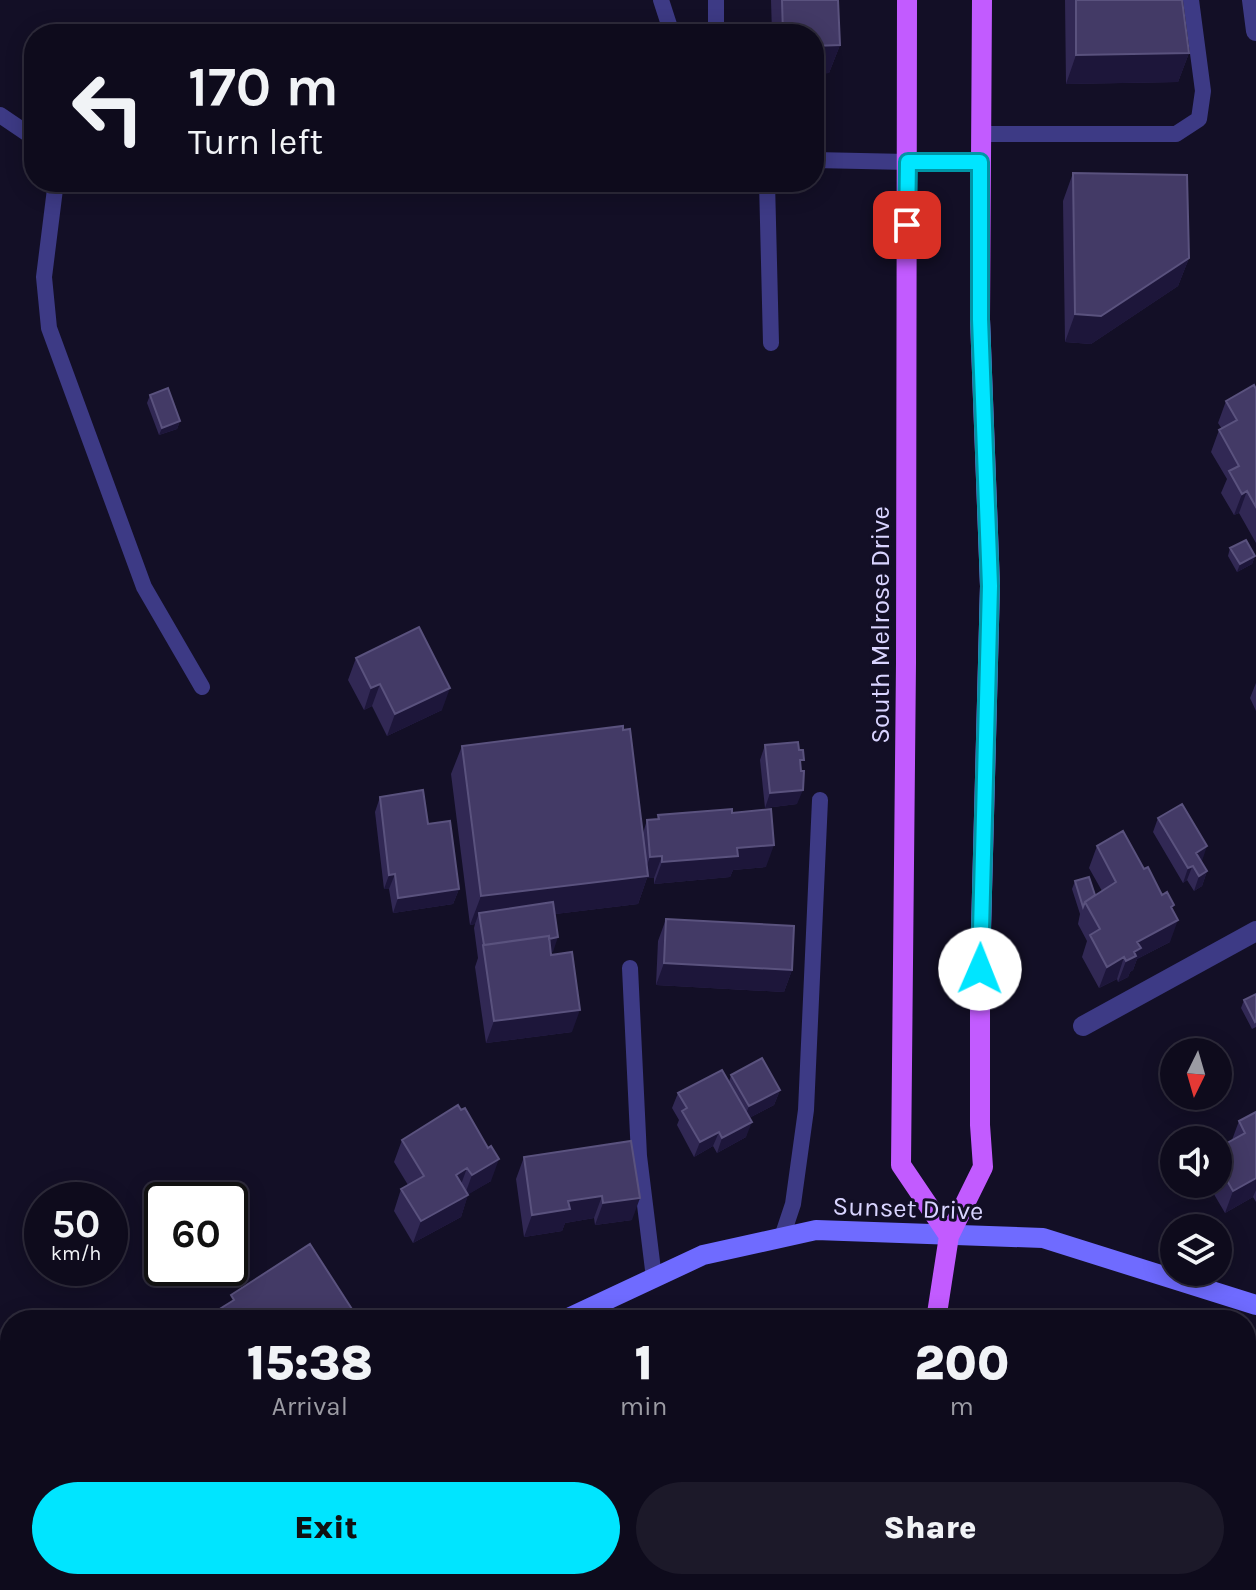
<!DOCTYPE html>
<style>
body{margin:0;font-family:Karla,sans-serif;background:#1c1929;color:#f1f3f6;height:100vh;display:flex;flex-direction:column;font-size:30px;white-space:nowrap}
*{box-sizing:border-box;margin:0}
p{font-size:26px;color:#9b9ba3}
.icon{flex:none;width:44px;height:44px;fill:none;stroke:currentColor;stroke-width:2;stroke-linecap:round;stroke-linejoin:round}
.map{position:relative;flex:1;overflow:hidden}
.side{position:absolute;left:0px;top:1310px;width:1256px;height:280px;display:flex;flex-direction:column;background:#0e0b1c;border-radius:32px 32px 0 0;box-shadow:0 4px 20px #0003,0 0 0 2px #2e2b3b}
.side>*{flex:none}
.hud{position:absolute;left:24px;top:24px;width:800px;height:168px;border-radius:32px;box-shadow:0 4px 20px #0003,0 0 0 2px #2e2b3b;background:#0e0b1c;color:#f1f3f6;overflow:hidden}
.needle{width:52px;rotate:185deg}
.fabs{position:absolute;left:1160px;top:1038px;display:grid;gap:16px}
.fabs a{display:grid;place-items:center;width:72px;height:72px;border-radius:50%;background:#0e0b1c;box-shadow:0 4px 20px #0003,0 0 0 2px #2e2b3b;font-size:40px}
.speed{position:absolute;left:24px;top:1182px;display:flex;gap:16px;font-size:40px;font-weight:700;text-align:center}
.speed>*{display:grid;place-content:center;width:104px;height:104px;border-radius:50%;background:#0e0b1c;box-shadow:0 4px 20px #0003,0 0 0 2px #2e2b3b;line-height:1}
.speed small{font-size:20px;font-weight:400}
.speed .limit{border:4px solid #111;border-radius:12px;background:#fff;color:#111}
.pin{position:absolute;display:grid;place-items:center;width:68px;height:68px;color:#fff;margin:-34px;border-radius:16px;box-shadow:0 4px 12px #0006}
.me{position:absolute;width:88px;margin:-44px;rotate:1deg;stroke-linejoin:round;filter:drop-shadow(0 0 6px #0008)}
.turn{display:flex;align-items:center;gap:28px;height:168px;padding:0 32px;font-size:36px}
.turn .icon{width:104px;height:104px;stroke-width:2.5}
.turn b{display:block;font-size:56px;line-height:68px}
.eta{display:flex;justify-content:space-evenly;align-items:center;height:136px;text-align:center}
.eta b{font-size:48px;font-weight:800;line-height:56px}
.primary-button{display:flex;gap:16px;margin-top:auto;padding:16px 32px}
.primary-button a{flex:1;height:92px;border-radius:48px;background:#00e5ff;color:#111;font-size:32px;font-weight:800;line-height:92px;text-align:center}
.primary-button a+a{background:#1c1929;color:#f1f3f6}
.map>svg:first-child{display:block}
.lines{fill:none;stroke-linecap:round;stroke-linejoin:round}
.lane{stroke:#3d3a85;stroke-width:16}
.street{stroke:#3d3a85;stroke-width:20}
.secondary{stroke:#6f6bff;stroke-width:20}
.primary{stroke:#c25bff;stroke-width:20}
.wall{fill:#312854}
.shaded-wall{fill:#1d163a}
.building{fill:#433a66;stroke:#5a527e;stroke-width:2}
.route-casing{stroke:#0095a6;stroke-width:20}
.route{stroke:#00e5ff;stroke-width:14}
.labels{text-anchor:middle;stroke-width:6;stroke-linejoin:round;paint-order:stroke}
.street-label{font-size:26px;fill:#d9d4ff;stroke:#130f26}
</style>
<div class="map">
<svg width="1256" height="1590" viewBox="0 0 1256 1590">
<rect width="100%" height="100%" fill="#130f26"/>
<g class="lines">
<path class="lane" d="M661,0L672,34
M716,0V34
M0,115L34,138
M980,134H1176L1199,119L1203,91L1191,0
M814,160L908,162
M53,182L55,189L44,277L49,328L144,587L202,687
M767,182L771,343
M630,968L639,1156L654,1278
M782,1237L793,1204L806,1110L820,800"/>
<path class="street" d="M1252,0L1256,31
M1083,1026L1256,931"/>
<path class="secondary" d="M908,162H980
M564,1320L703,1255L816,1230L1043,1238L1256,1305
M138,1590L154,1580"/>
<path class="primary" d="M907,0L906,663L901,1165L949,1236
M936,1320L949,1236L983,1167L980,1125V969L990,586L980,319L982,0
M888,1590L890,1580"/>
</g>
<path class="wall" d="M771,0H838L840,45L829,73L814,74V34H772Z
M1065,0H1182L1189,53L1178,82L1066,84Z
M1073,173L1189,258L1178,286L1091,344L1065,342L1063,201Z
M1256,389V543L1239,513L1234,515L1221,493L1227,479L1211,452L1219,430L1222,429L1218,423L1226,401Z
M150,395L180,421L177,429L159,435L147,403Z
M1230,548L1255,556L1252,564L1237,572L1228,556Z
M356,658L442,710L387,736L372,706L364,710L348,680Z
M1256,683V711L1250,698Z
M765,745L800,768L797,804L765,808L760,760Z
M462,746L643,833L647,820L657,819L658,815L732,813L766,867L733,870L730,877L654,884V878H647L638,904L555,914L553,952H551L572,1032L486,1043L475,967L478,958L474,928L475,924L470,925L451,774Z
M380,797L428,824L459,889L453,904L393,913L389,889H384L375,812Z
M1158,818L1202,862L1207,871L1202,886L1194,891L1187,880L1183,883L1153,832Z
M1097,846L1144,869L1172,910L1170,942L1137,959L1133,970L1130,972L1128,977L1118,982L1117,979L1099,988L1082,957L1087,941L1078,924L1080,914L1072,889L1075,881L1095,895L1102,891L1089,868Z
M666,919L792,970L784,992L656,985L658,941Z
M1256,994V1027L1252,1029L1241,1008L1244,1000Z
M731,1075L780,1090L774,1105L749,1118L746,1137L717,1153L713,1146L694,1157L677,1125L679,1120L672,1108L678,1093L729,1082Z
M458,1105L491,1181L468,1194L461,1217L413,1243L394,1211L401,1189L408,1185L394,1162L402,1140Z
M1256,1112V1202L1253,1197L1225,1213L1208,1184H1218V1148L1232,1140L1239,1121Z
M631,1141L632,1220L595,1225L594,1218L565,1223L562,1231L524,1237L516,1179L524,1157Z
M359,1580H388L373,1590H366Z
M645,1580H699L698,1590H642Z"/>
<path class="shaded-wall" d="M840,45L829,73L814,74V46Z
M1189,53L1178,82L1066,84L1076,55Z
M1189,258L1178,286L1091,344L1065,342L1075,314Z
M180,421L177,429L159,435L162,428Z
M1247,491L1239,513L1234,515L1242,494Z
M1255,556L1252,564L1237,572L1240,564Z
M380,684L372,706L364,710L371,688Z
M450,688L442,710L387,736L395,714Z
M803,790L797,804L765,808L770,793Z
M774,845L766,867L733,870L730,877L654,884L662,862L737,848Z
M1207,846L1202,861L1192,867L1187,880L1183,883L1188,868L1196,853Z
M662,856L654,878H647L638,904L481,923L479,913L475,924L470,925L481,896L643,876L650,857Z
M1207,871L1202,886L1194,891L1199,876Z
M395,874L389,889H384L389,875Z
M459,889L453,904L393,913L398,898Z
M1174,905L1166,926L1178,920L1170,942L1137,959L1133,970L1130,972L1128,977L1118,982L1126,961L1137,942Z
M558,937L553,952L486,962L485,948Z
M1124,957L1117,979L1099,988L1107,967Z
M664,963L792,970L784,992L656,985Z
M580,1010L572,1032L486,1043L494,1021Z
M780,1090L774,1105L743,1121L749,1106Z
M752,1122L746,1137L717,1153L722,1138Z
M719,1132L713,1146L694,1157L700,1142Z
M499,1159L491,1181L464,1197L472,1175Z
M467,1168L459,1190L456,1175Z
M1256,1178V1190L1253,1197L1225,1213L1233,1191Z
M468,1195L461,1217L413,1243L421,1221Z
M602,1196L594,1218L565,1223L562,1231L524,1237L532,1215L568,1201Z
M640,1198L632,1220L595,1225L603,1203Z
M373,1580H388L373,1590H369Z"/>
<path class="building" d="M782,0H838L840,45L814,46V34H783Z
M1076,0H1182L1189,53L1076,55Z
M1073,173L1187,175L1189,258L1101,316L1075,314Z
M1254,385L1256,389V507L1247,491L1242,494L1229,471L1239,466L1219,430L1237,420L1226,401Z
M168,388L180,421L162,428L150,395Z
M1246,540L1255,556L1240,564L1230,548Z
M419,627L450,688L395,714L380,684L371,688L356,658Z
M623,726V730L630,729L648,876L481,896L462,746Z
M798,742L799,750H803L804,760H800L801,771H804L803,790L770,793L765,745Z
M423,790L428,824L450,821L459,889L398,898L395,874L389,875L380,797Z
M1182,804L1207,846L1196,853L1207,871L1199,876L1193,866L1188,868L1158,818Z
M732,809V813L771,809L774,845L737,848L738,856L662,862V856L650,857L647,820L659,819L658,815Z
M1123,831L1144,869L1148,867L1162,895L1167,892L1174,905L1171,907L1178,920L1137,942L1141,948L1134,952L1136,956L1126,961L1124,957L1107,967L1090,935L1100,929L1085,902L1116,882L1097,846Z
M1089,877L1095,895L1085,902L1083,907L1075,881Z
M553,902L558,937L549,939V936L484,945L479,913Z
M666,919L794,926L792,970L664,963Z
M549,936L551,955L572,952L580,1010L494,1021L483,945Z
M1256,994V1021L1255,1022L1244,1000Z
M762,1058L780,1090L749,1106L731,1075Z
M722,1070L752,1122L722,1138L719,1132L700,1142L682,1111L687,1108L678,1093Z
M458,1105L461,1110L465,1108L488,1148L491,1146L499,1159L472,1175L467,1168L456,1175L468,1195L421,1221L401,1189L424,1176L402,1140Z
M1256,1112V1178L1233,1191L1218,1165V1148L1245,1133L1239,1121Z
M631,1141L640,1198L603,1203L602,1196L568,1201L570,1209L532,1215L524,1157Z
M310,1244L359,1320H202L234,1300L231,1295Z
M649,1580H699L698,1590H648Z"/>
<g class="lines">
<defs>
<path id="route" d="M907,225L908,162H980V319L990,586L980,969"/>
</defs>
<use href="#route" class="route-casing"/>
<use href="#route" class="route"/>
</g>
<g class="labels">
<g class="street-label">
<text transform="translate(880 625) rotate(-90)" y="9">South Melrose Drive</text>
<text transform="translate(908 1208) rotate(2)" y="9">Sunset Drive</text>
</g>
</g>
</svg>
<div class="fabs">
<a><svg class="needle" viewBox="-14 -14 28 28"><path d="M0-13l5 13h-10z" fill="#e53935"/><path d="M0 13l5-13h-10z" fill="#9b9ba3"/></svg></a>
<a><svg class="icon" aria-label="sound" viewBox="0 0 24 24"><path d="M4 9h4l5-4v14l-5-4H4zM17 9q2 3 0 6"/></svg></a>
<a><svg class="icon" aria-label="layers" viewBox="0 0 24 24"><path d="M12 4l9 5-9 5-9-5zM3 14l9 5 9-5"/></svg></a>
</div>
<div class="speed"><div>50<small>km/h</small></div><div class="limit">60</div></div>
<div class="pin" style="left:907px;top:225px;background:#d93025"><svg class="icon" aria-label="arrive" viewBox="0 0 24 24"><path d="M6 21V4h12l-3 4 3 4H6"/></svg></div>
<svg class="me" style="left:980px;top:969px" viewBox="-20 -20 40 40"><circle r="19" fill="#fff"/><path d="M0-13L10 11 0 6-10 11z" fill="#00e5ff"/></svg>
<div class="hud">
<div class="turn"><svg class="icon" aria-label="left" viewBox="0 0 24 24"><path d="M17 20v-9H6M10 6l-5 5 5 5"/></svg><div><b>170 m</b>Turn left</div></div>
</div>
<section class="side">
<div class="eta">
<div><b>15:38</b><p>Arrival</p></div>
<div><b>1</b><p>min</p></div>
<div><b>200</b><p>m</p></div>
</div>
<div class="primary-button"><a>Exit</a><a>Share</a></div>
</section>
</div>
